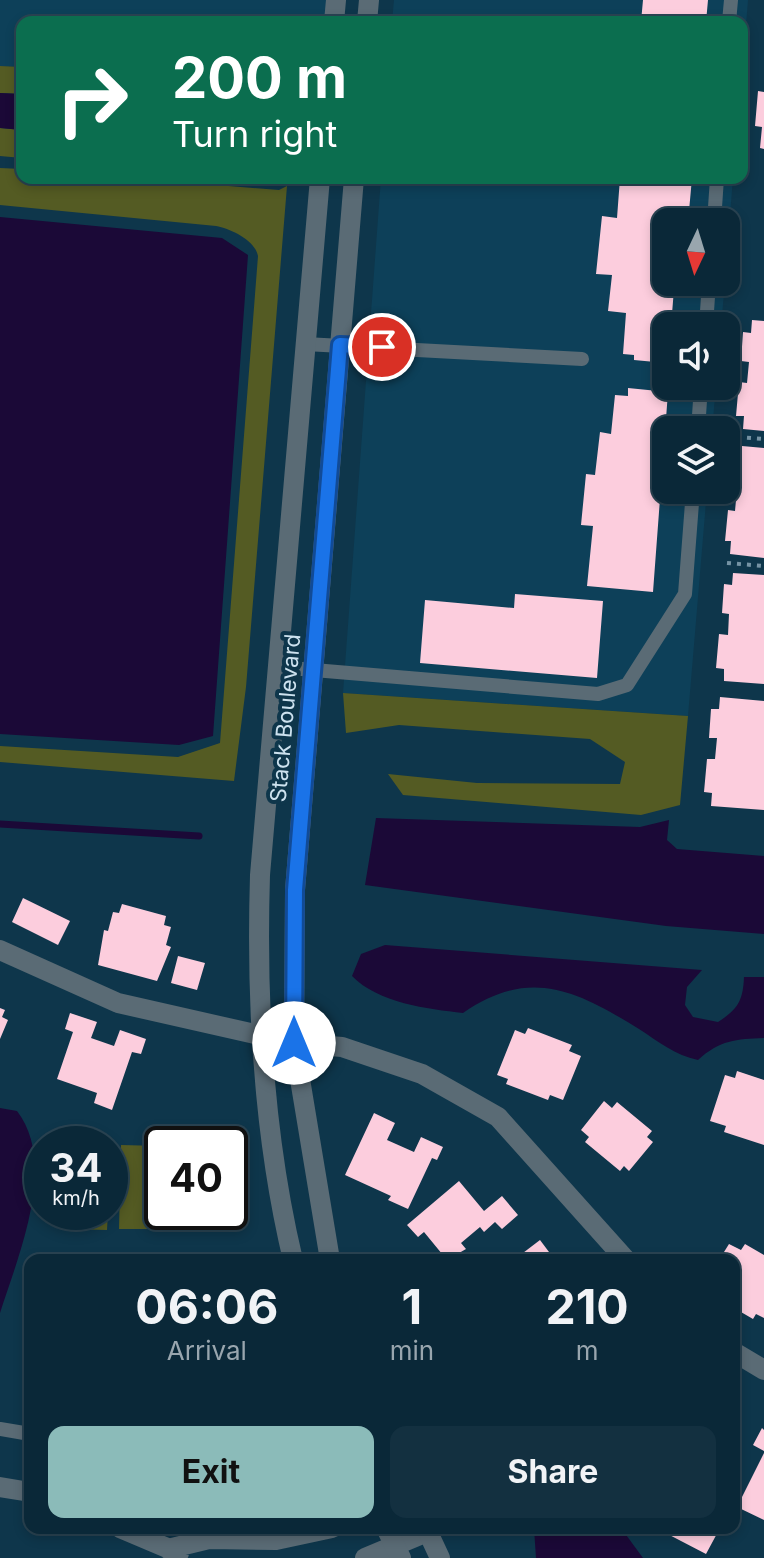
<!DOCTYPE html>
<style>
body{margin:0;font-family:Inter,sans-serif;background:#133040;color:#f1f3f6;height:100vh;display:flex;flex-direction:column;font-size:30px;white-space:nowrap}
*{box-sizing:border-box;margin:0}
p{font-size:26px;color:#99a6ae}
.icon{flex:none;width:44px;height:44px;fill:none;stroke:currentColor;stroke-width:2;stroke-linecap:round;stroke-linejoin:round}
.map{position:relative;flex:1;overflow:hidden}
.panel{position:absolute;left:24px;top:1254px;width:716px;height:280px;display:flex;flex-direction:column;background:#0a2838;border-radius:16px;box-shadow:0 4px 12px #0003,0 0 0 2px #2a4453}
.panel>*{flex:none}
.hud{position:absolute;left:16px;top:16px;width:732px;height:168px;border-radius:16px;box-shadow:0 4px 12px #0003,0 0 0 2px #2a4453;background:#0b6e4f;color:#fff;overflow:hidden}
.needle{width:52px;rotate:184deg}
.tools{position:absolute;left:652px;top:208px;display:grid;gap:16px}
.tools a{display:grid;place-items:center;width:88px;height:88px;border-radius:16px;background:#0a2838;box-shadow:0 4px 12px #0003,0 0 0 2px #2a4453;font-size:40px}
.speed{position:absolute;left:24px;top:1126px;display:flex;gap:16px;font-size:40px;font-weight:700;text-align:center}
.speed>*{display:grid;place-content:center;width:104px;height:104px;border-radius:50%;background:#0a2838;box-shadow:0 4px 12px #0003,0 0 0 2px #2a4453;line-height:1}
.speed small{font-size:20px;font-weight:400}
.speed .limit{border:4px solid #111;border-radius:12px;background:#fff;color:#111}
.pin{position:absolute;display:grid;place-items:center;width:68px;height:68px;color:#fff;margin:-34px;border:4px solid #fff;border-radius:50%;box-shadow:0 2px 8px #0007}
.me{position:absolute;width:88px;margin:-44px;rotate:0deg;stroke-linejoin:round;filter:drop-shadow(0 0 6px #0008)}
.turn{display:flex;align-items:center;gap:28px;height:168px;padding:0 24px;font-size:36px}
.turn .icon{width:104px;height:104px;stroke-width:2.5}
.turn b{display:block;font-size:56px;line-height:68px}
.eta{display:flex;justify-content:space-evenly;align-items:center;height:136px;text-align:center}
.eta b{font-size:48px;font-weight:700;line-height:56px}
.primary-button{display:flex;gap:16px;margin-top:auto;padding:16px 24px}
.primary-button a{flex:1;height:92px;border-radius:16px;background:#8bbbb9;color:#111;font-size:32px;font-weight:700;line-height:92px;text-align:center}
.primary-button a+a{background:#133040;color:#f1f3f6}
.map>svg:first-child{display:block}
.built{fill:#0d4059}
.green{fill:#545b23}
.water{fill:#1b0937}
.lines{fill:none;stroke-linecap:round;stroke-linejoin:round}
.stream{stroke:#1b0937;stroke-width:7}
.building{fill:#fccddd}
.path{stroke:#7593a4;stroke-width:4;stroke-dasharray:4 6;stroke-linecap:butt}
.service{stroke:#5a6b75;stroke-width:14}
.minor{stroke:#5a6b75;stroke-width:20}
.tertiary{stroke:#5a6b75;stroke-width:20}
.route-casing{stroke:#114b97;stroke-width:20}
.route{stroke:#1a73e8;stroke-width:14}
.labels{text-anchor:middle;stroke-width:8;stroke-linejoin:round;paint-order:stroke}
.street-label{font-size:22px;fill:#cde2ef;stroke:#0e364b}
</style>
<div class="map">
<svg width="764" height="1558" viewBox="0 0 764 1558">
<rect width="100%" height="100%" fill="#0e364b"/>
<path class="built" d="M0,0H327L325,22H22V67L0,66Z
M394,0H748L742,75V22H392Z
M381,178H733L726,264V222H666V282H725L721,326H666V386H716L712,430H666V490H707L688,716L343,693Z"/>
<path class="green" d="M0,66L22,67V94L0,93Z
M0,128L22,130V158L0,156Z
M0,168L22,169V178H131L279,190L287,186L246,687L234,781L0,762V746L178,757L220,743L258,256C255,240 231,229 216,226L0,205Z
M343,693L688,716L680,805L641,815L403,795L388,774L477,783L620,784L625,762L590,739L399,725L346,733Z
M121,1145L161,1146L159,1229H119Z
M68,1212H108L107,1230L68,1229Z"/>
<path class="water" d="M0,93L22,94V130L0,128Z
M0,217L222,238L248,255L213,736L179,745L0,734Z
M376,818L640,827L669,820L667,840L677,849L764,856V934L666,926L365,885Z
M385,945L702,970L687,987L685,1005L693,1017L718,1022C738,1009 743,1001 744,977H764V1038C736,1039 720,1040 698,1060C675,1055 659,1042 639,1029C576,990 529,967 463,1013C428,1009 378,1003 352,976L361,954Z
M0,1108L17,1111C58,1164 18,1256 0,1313Z
M534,1528H621L643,1558H536Z"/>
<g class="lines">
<path class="stream" d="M0,824L199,836"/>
</g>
<path class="building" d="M643,0H708L706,22H641Z
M758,91L764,92V149L760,148L762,127L755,126Z
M620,178H692L688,222H666V282H682L681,290L674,289L671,326H666V363L634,360V355L623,354L626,313L608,311L612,275L596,274L602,216L617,218Z
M752,320L764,321V431L743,429L744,416H736L739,382L747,383L749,362L741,361L743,332L751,333Z
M628,388L668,392L653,592L587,586L593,526L581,525L586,474L595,475L600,432L611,434L615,395L628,396Z
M742,446L764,448V558L730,554L731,541H725L728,510L735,511L737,489H731L734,459H741Z
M733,573L764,575V684L724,681V669L716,668L719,634L728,635L729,614L722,613L724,584L732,585Z
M515,594L603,601L597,678L420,663L425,600L514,608Z
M720,697L764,701V810L711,806L712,793L704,792L707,759H715L717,738H709L711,709H719Z
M23,898L70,921L58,945L12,922Z
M122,904L166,916L164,925L171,927L166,945L171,947L157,981L98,965L104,930L108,931L113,912L119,913Z
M178,956L205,963L197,990L171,983Z
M0,1008L5,1010L2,1017L8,1020L0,1039Z
M70,1013L97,1022L91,1038L114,1046L120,1030L146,1039L141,1054L132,1052L112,1110L94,1103L97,1093L57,1079L73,1032L65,1029Z
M528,1028L572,1045L569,1051L581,1056L563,1100L550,1095L548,1100L506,1084L508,1079L497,1075L515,1030L525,1034Z
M737,1071L764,1080V1145L724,1132L726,1126L710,1121L725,1075L735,1078Z
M604,1101L612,1108L617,1102L652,1131L647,1137L653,1142L629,1171L624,1166L620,1171L585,1142L589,1137L581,1130Z
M374,1113L395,1123L387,1140L414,1152L421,1137L443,1147L437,1160L432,1158L408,1209L388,1200L391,1196L345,1175Z
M459,1181L484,1211L502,1196L518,1215L502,1229L495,1222L484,1232L480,1227L461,1243L466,1249L447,1260L424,1232L418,1237L407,1225Z
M540,1240L555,1260H521L519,1256Z
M729,1244L741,1250L745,1244L764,1255V1318L756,1314L753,1319L734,1308V1260H719Z
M734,1405L741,1408L734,1423Z
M762,1428L764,1430V1451L753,1445Z
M764,1453V1520L737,1507Z
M656,1528H720L706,1554Z"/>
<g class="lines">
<path class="path" d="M737,437L764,439
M727,563L764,566"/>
<path class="service" d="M729,22L731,0
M714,222L717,178
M706,326L709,282
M305,344L582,359
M698,430L701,386
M278,667L598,694L627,685L685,594L693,490
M0,1429L30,1434"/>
<path class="minor" d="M0,950L118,1003L294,1043L342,1047L422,1074L498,1117L626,1260
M734,1352L764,1370
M0,1487L30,1492
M120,1528L179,1553
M168,1549L209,1539L276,1540L332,1528
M365,1558L427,1532"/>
<path class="tertiary" d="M334,22L336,0
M367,22L369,0
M293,1260C263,1134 256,1005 260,875L320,178
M330,1260L294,1043L295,890L354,178
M386,1528L401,1558
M426,1528L440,1558"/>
</g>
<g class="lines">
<defs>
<path id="route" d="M294,1043L295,890L340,345L382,347"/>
</defs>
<use href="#route" class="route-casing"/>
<use href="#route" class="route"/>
</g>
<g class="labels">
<g class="street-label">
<text transform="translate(285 718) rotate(-85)" y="8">Stack Boulevard</text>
</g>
</g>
</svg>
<div class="tools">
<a><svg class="needle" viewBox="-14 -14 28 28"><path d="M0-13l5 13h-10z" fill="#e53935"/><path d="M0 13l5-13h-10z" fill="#99a6ae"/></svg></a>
<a><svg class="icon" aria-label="sound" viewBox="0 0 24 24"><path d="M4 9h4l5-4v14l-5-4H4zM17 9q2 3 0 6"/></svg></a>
<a><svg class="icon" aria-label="layers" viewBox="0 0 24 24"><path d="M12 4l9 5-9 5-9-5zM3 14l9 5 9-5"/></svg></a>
</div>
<div class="speed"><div>34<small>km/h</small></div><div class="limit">40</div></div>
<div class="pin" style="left:382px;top:347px;background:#d93025"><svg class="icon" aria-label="arrive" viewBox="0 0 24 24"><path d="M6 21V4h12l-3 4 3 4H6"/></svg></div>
<svg class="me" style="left:294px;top:1043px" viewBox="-20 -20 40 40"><circle r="19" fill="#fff"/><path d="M0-13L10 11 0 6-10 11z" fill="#1a73e8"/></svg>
<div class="hud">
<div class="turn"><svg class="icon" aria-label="right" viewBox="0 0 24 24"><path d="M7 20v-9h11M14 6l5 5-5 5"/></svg><div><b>200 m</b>Turn right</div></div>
</div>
<section class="panel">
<div class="eta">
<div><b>06:06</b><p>Arrival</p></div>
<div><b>1</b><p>min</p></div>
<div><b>210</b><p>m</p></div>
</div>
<div class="primary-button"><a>Exit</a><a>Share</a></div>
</section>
</div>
